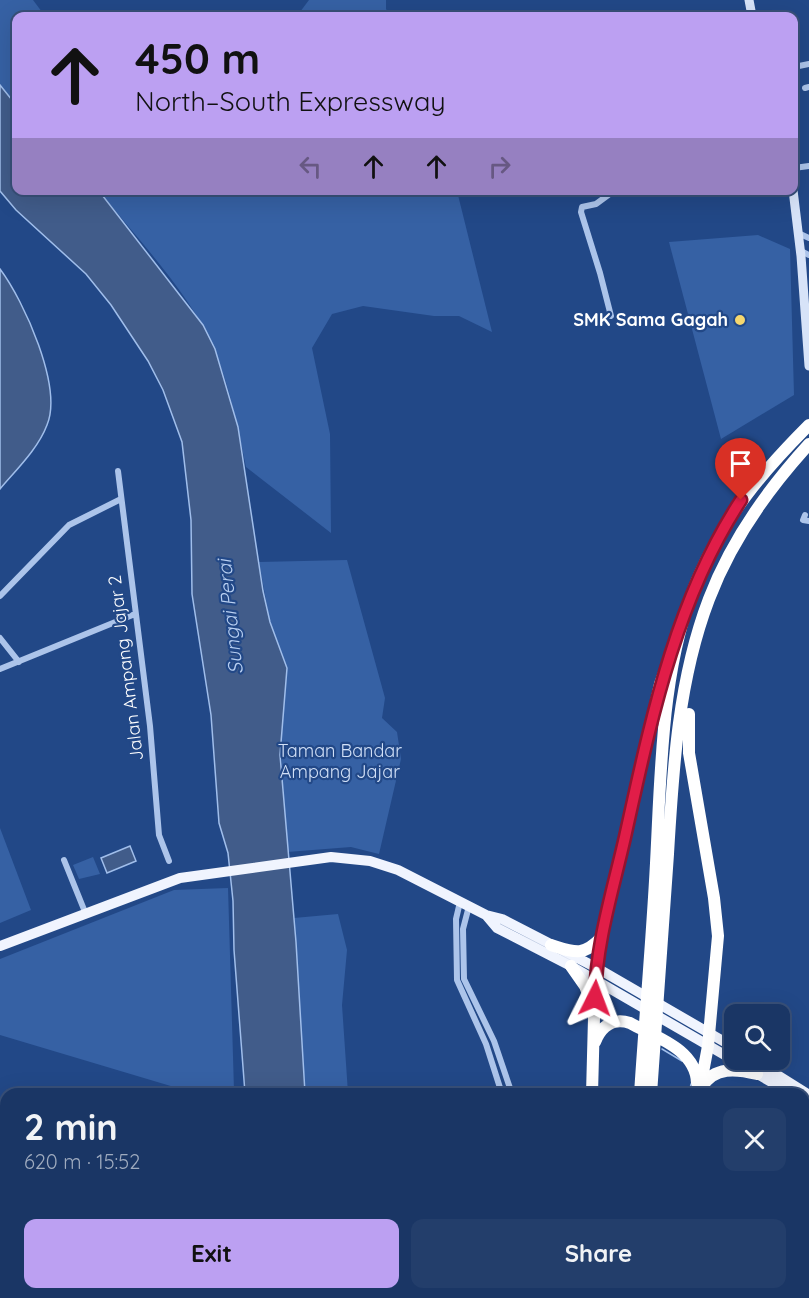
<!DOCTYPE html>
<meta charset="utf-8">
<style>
body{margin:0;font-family:Quicksand,sans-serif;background:#233e6b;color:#f1f3f6;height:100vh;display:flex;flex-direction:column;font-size:22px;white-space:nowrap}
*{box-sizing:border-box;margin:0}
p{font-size:20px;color:#9fabbf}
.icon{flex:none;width:33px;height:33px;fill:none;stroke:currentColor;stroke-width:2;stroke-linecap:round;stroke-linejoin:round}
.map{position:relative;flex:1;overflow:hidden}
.panel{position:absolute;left:0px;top:1088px;width:810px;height:212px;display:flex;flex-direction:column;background:#1a3665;border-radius:18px 18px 0 0;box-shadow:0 6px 24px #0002,0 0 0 2px #385079}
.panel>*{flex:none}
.guide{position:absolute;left:12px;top:12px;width:786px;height:183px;border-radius:12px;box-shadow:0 6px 24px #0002,0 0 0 2px #385079;background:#bca0f2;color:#111;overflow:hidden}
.tools{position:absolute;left:724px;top:1004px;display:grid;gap:12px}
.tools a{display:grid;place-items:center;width:66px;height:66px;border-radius:12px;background:#1a3665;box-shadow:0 6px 24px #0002,0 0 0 2px #385079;font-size:30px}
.pin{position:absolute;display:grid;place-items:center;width:51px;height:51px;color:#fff;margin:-62px -26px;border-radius:50% 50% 50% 0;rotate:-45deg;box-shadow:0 0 6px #0007}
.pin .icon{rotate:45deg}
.me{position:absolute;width:66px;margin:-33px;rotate:3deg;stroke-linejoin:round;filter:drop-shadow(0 0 4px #0008)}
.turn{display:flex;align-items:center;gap:21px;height:126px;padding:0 24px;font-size:27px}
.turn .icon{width:78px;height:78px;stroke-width:2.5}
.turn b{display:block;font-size:42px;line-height:51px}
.lanes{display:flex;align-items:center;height:57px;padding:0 24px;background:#0003;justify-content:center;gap:30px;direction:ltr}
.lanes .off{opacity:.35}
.round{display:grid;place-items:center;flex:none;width:63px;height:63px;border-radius:12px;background:#233e6b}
.head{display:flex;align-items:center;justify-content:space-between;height:102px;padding:0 24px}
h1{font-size:36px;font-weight:700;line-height:45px}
.cta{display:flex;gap:12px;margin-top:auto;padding:12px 24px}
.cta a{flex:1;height:69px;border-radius:12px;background:#bca0f2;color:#111;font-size:24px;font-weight:700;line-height:69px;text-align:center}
.cta a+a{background:#233e6b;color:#f1f3f6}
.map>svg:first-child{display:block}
.green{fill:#3661a4}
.water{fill:#415c8a;stroke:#a0beeb;stroke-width:1.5}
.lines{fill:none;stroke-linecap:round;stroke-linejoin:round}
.stream{stroke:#a0beeb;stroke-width:1.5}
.street{stroke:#acc4ea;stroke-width:6}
.secondary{stroke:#d7e3f8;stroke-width:9}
.primary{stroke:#f0f4fe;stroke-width:10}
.highway{stroke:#fff;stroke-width:12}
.route-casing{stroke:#92132f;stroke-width:15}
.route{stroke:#e11d48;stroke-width:10}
.poi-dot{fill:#f6d76e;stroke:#224887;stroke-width:2}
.labels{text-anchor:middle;stroke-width:4.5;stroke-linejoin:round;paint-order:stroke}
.poi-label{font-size:18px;font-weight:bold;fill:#fff;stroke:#224887;text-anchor:end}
.street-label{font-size:18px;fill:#fff;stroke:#224887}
.park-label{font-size:18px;fill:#d1e0f7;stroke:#224887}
.water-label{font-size:20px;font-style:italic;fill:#b8cff1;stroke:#224887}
</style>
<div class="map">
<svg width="809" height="1298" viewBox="0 0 809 1298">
<rect width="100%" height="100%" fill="#224887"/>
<path class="green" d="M0,0H33L45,16H16V105L0,85Z
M309,0H386V9L390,16H297Z
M99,191H457L492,332L459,316H434L363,306L332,314L312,348L330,434L331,533L246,467C238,428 230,388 215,351C193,297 136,237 99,191Z
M758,235L790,249L794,395L721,439L669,242Z
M347,560L385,698L382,718L397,732L401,759L379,854L351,847L287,852L280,735L287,668L270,622L259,562Z
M0,828L31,910L0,923Z
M93,857L100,874L79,879L73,865Z
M228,888L234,1090L174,1087L0,1035V959L174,890Z
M338,914L347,950L342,1005L348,1093H305L294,918Z"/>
<path class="water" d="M0,85L16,105V190L99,191L203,325L215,349L238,427L263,591L270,622L287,668L280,755L296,942L305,1093H245L234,950L233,901L228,853L219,823L211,715L192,594L191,520L182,442L163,390L148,361L111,305L86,274L16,210L0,191Z
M0,269C24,301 63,387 47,425C38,449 16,470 0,489Z
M130,846L136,861L107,873L101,858Z
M306,1293H381L383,1298H308Z"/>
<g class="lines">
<path class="stream" d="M662,1049L682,1061
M689,1094L691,1084
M654,1298L655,1293"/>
<path class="street" d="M794,67L809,64
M805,88L809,87
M794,168L809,166
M798,233L809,238
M801,251L809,255
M611,316L600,273L581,212L582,207L596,204L615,190
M118,471L150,726L159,835L169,861
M805,515L803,520L809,521
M0,596L69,525L121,499
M0,638L19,662
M0,669L135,614
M64,860L85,912
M460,902L456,919L457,980L486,1044L502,1094
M469,906L463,929L464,979L494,1041L512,1094
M0,1107L6,1110
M0,1118L6,1120
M804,1215L809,1214
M0,1242L6,1244
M804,1251L809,1250
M804,1276L808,1298
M137,1293L152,1298
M234,1293L235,1298
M244,1293V1298
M413,1293L416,1298
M776,1293L777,1298
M676,1298V1293"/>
<path class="secondary" d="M749,0L752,16
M793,190L801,256L809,366"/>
<path class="primary" d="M486,915L497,928L571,966L792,1094
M0,946L180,878L331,857L370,861L398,870L486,915L502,919L597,968L735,1048
M752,1059L809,1095"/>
<path class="highway" d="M689,714V753L714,898L718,936L708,1046L699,1094
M551,945C574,952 583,957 601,938
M571,966L585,986L591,1002
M595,1042C601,1027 612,1017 630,1023C655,1037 696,1049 697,1083
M702,1087C714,1066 737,1069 757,1074
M592,1094L595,980L602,937L660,684L669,659
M640,1094C645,1017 652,940 656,863C661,771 661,663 698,578C724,517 763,471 809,425
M651,1094C657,1014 662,934 668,854C673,769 678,680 709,599C731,541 767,490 809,444
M614,1293V1298
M624,1298L625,1293
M636,1298V1293
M662,1298L663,1293"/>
</g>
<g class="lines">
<defs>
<path id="route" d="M595,998C596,943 613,890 625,837C651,720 675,601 741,500"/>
</defs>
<use href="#route" class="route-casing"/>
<use href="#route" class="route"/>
</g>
<circle class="poi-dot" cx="740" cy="320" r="6"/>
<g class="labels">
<g class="poi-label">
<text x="728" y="326">SMK Sama Gagah</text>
</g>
<g class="street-label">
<text transform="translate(126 668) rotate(-97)" y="6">Jalan Ampang Jajar 2</text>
</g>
<g class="park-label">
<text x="340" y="757">Taman Bandar<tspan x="340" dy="21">Ampang Jajar</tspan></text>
</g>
<g class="water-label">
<text transform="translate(230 617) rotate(-96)" y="7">Sungai Perai</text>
</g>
</g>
</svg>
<div class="tools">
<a><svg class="icon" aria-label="search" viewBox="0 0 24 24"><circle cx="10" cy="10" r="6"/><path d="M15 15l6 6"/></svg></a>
</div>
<div class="pin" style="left:741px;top:500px;background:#d93025"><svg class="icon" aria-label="arrive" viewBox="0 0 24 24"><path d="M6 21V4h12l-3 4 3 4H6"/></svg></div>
<svg class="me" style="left:595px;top:998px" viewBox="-20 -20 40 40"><path d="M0-17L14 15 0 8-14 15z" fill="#e11d48" stroke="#fff" stroke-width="4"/></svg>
<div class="guide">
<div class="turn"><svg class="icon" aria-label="ahead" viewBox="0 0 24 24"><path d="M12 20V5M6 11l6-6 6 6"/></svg><div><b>450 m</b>North–South Expressway</div></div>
<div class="lanes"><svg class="icon off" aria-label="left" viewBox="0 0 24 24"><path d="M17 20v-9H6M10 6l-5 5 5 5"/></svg><svg class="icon" aria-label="ahead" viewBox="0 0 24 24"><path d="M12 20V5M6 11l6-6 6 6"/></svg><svg class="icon" aria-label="ahead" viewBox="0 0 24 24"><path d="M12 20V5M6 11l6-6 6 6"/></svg><svg class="icon off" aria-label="right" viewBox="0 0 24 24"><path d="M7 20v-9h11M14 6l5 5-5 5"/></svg></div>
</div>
<section class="panel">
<div class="head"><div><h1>2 min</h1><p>620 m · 15:52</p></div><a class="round"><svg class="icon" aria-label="close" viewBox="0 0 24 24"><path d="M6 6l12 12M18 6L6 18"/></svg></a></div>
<div class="cta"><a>Exit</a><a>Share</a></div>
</section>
</div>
